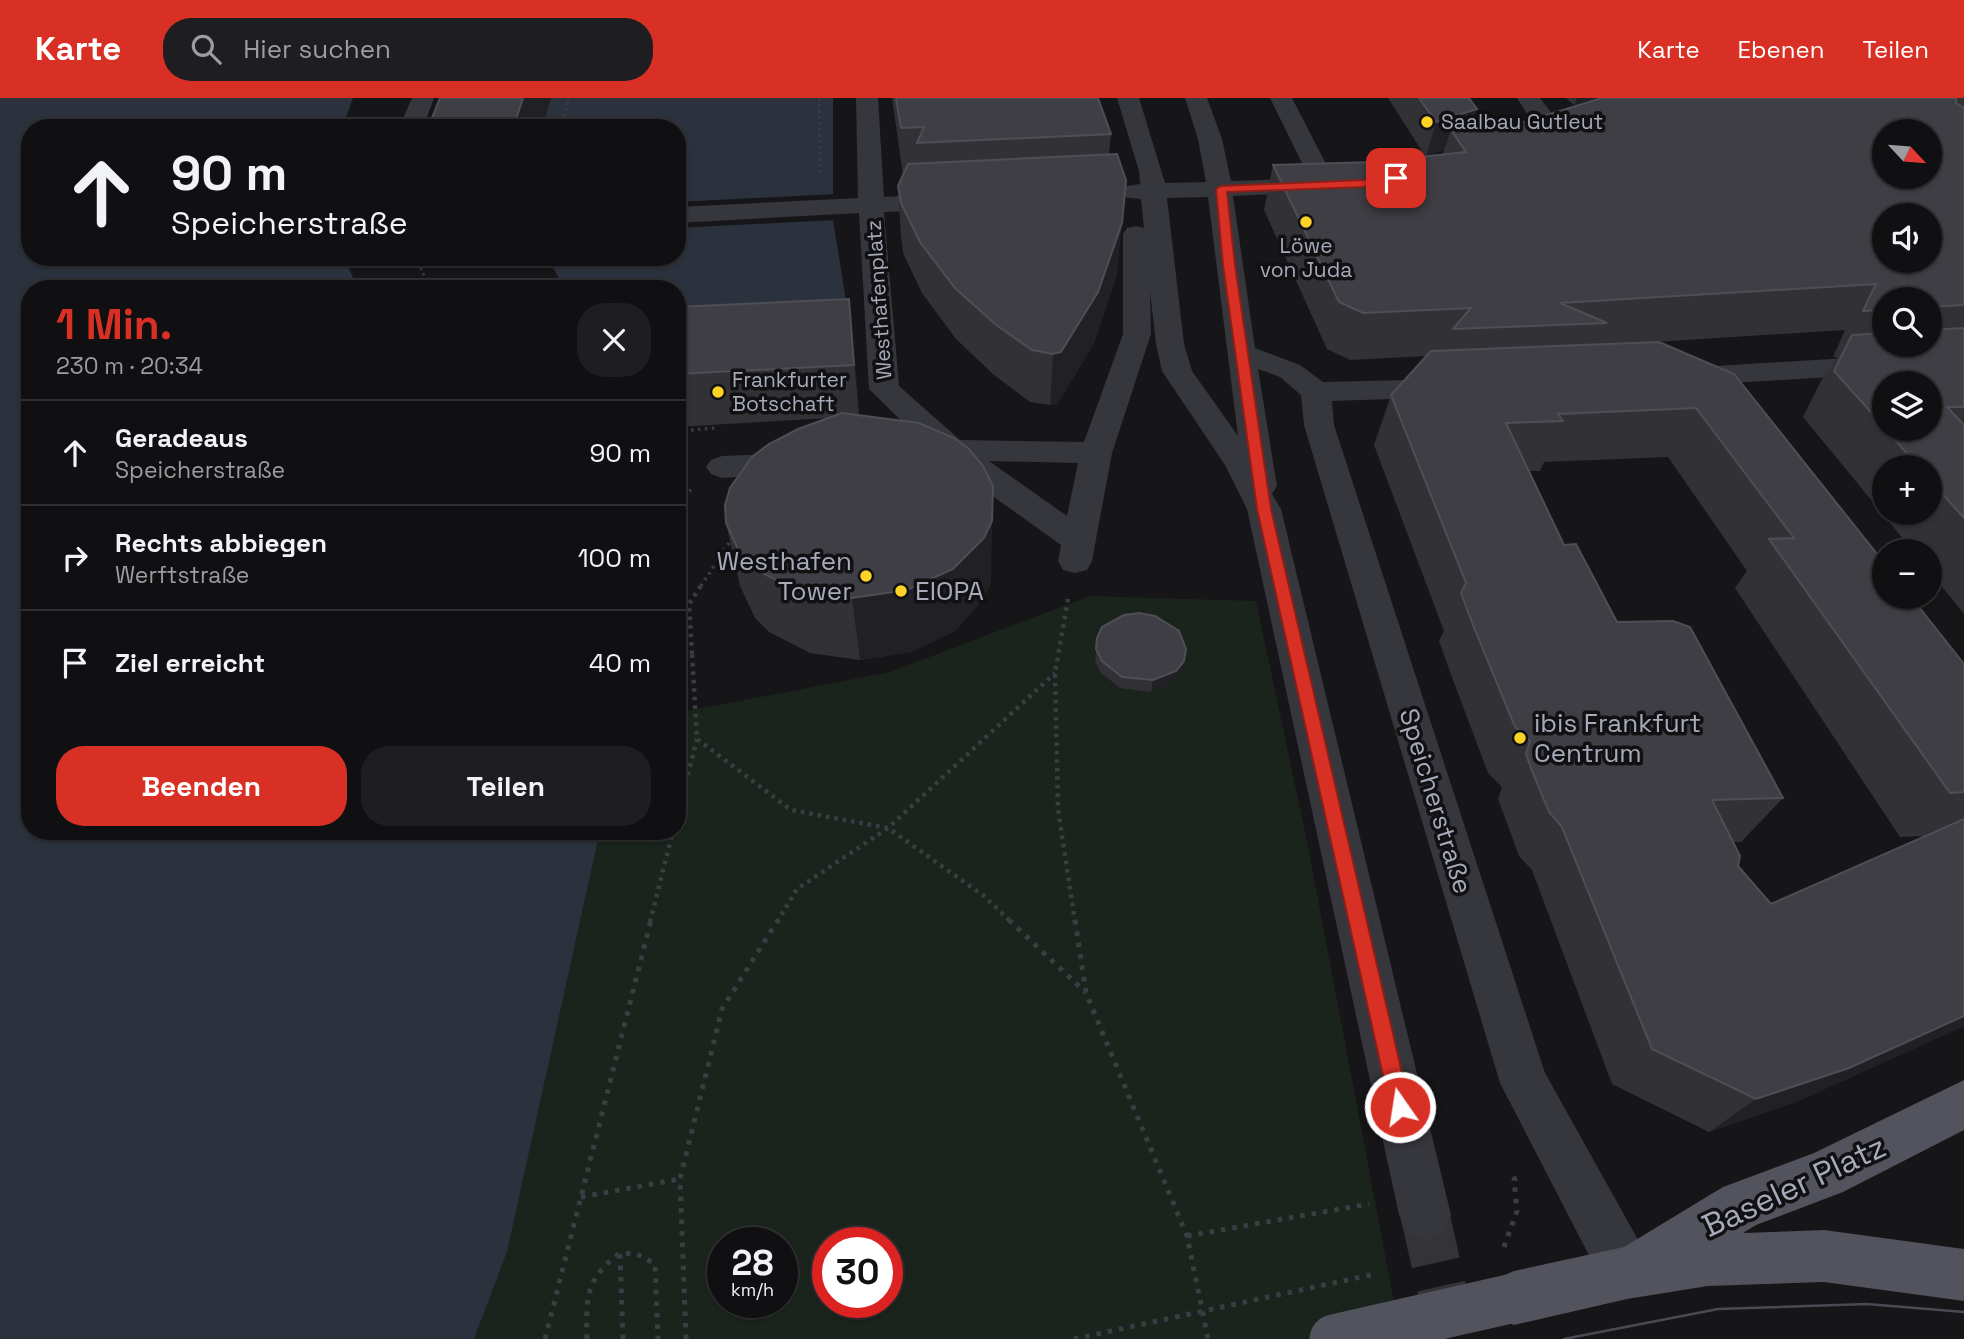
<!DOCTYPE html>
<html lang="de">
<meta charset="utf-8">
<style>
body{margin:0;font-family:"Space Grotesk",sans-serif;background:#1e1e20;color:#f1f3f6;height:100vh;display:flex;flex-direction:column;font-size:26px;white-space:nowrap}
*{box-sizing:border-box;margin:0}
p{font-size:23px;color:#9c9d9f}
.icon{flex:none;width:38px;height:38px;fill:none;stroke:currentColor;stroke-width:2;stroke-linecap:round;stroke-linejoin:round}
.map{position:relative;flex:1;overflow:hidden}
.panel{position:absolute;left:21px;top:182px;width:665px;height:560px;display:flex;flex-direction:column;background:#101012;border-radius:28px;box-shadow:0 2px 5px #0004,0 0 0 2px #303032}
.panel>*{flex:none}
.guide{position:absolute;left:21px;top:21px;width:665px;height:147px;border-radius:28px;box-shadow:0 2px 5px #0004,0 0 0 2px #303032;background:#101012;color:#f1f3f6;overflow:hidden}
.needle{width:46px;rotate:116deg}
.fabs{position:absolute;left:1872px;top:21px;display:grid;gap:14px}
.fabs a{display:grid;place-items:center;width:70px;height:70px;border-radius:50%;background:#101012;box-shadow:0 2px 5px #0004,0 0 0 2px #303032;font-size:35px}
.speed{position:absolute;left:707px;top:1129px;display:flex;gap:14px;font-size:35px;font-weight:700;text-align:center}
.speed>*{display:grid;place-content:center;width:91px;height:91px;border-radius:50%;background:#101012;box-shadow:0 2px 5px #0004,0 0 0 2px #303032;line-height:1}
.speed small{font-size:18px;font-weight:400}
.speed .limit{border:10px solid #d22;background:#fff;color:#111}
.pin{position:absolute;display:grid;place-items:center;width:60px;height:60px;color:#fff;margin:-30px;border-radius:14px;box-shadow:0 4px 10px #0006}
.me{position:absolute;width:77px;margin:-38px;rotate:347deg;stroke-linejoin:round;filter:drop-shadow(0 0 5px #0008)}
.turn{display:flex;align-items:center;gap:24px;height:147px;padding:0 35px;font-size:32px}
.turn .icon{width:91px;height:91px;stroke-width:2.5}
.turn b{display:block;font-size:49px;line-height:60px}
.round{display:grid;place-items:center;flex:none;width:74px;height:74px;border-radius:28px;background:#1e1e20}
.headline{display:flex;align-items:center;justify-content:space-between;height:119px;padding:0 35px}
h1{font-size:42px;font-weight:700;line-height:52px;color:#d93025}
.button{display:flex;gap:14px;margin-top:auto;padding:14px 35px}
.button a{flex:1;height:80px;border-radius:28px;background:#d93025;color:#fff;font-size:28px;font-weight:700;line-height:80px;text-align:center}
.button a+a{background:#1e1e20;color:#f1f3f6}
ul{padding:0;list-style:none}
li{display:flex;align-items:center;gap:21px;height:105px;padding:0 35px;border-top:2px solid #303032}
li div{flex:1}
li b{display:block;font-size:26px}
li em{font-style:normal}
header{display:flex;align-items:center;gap:42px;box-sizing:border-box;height:98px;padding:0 35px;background:#d93025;color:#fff}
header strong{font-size:33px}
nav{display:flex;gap:38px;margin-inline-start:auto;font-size:24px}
.search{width:490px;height:63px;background:#1e1e20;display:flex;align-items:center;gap:18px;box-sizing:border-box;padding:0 24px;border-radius:28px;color:#9c9d9f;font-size:26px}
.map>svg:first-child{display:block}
.green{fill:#1b231d;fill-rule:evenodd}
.water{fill:#2b323d}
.pier{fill:#161518}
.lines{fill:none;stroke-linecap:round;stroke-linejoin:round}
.minor-tunnel{stroke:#333338;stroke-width:49;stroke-dasharray:49 24;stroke-linecap:butt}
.path-far3{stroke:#3c3d44;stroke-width:2.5;stroke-dasharray:2.5 3.5;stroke-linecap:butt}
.path-far2{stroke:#3c3d44;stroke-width:3.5;stroke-dasharray:2.5 4.5;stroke-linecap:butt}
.path-far1{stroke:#3c3d44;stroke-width:4.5;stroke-dasharray:3.5 5;stroke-linecap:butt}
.path{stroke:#3c3d44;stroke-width:5;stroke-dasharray:4.5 7;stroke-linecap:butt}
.minor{fill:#36363d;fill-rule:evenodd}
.major{fill:#52535c;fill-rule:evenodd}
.tram{stroke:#494a52;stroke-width:2.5}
.path-bridge{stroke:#3c3d44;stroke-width:5;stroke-dasharray:4.5 7;stroke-linecap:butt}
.major-bridge{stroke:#52535c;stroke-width:49}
.wall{fill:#323136;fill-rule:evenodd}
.shaded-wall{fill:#212024}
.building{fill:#3e3e44;stroke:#4e4f56;stroke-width:2;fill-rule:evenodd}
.route{fill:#d93025;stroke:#8d1f18;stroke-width:2}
.poi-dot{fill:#ffd226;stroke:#111013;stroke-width:2.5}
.labels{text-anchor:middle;stroke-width:7;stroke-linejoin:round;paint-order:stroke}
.far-poi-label{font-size:21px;fill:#a6aab9;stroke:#111013;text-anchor:start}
.far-street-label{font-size:21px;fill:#a6aab9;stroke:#111013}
.poi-label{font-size:26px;fill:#a6aab9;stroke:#111013;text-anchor:start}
.street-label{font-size:26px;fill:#a6aab9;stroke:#111013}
.near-street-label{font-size:32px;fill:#a6aab9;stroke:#111013}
</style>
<header>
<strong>Karte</strong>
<div class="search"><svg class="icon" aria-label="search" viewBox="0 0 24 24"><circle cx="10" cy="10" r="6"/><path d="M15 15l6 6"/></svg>Hier suchen</div>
<nav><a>Karte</a><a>Ebenen</a><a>Teilen</a></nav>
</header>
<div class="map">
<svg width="1964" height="1241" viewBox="0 0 1964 1241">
<rect width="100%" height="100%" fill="#161518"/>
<path class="green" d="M1090,498L1256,503L1307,743L1401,1241H474L507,1154L600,733H677V615L890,574ZM723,1144H782V1204H723ZM828,1144H887V1204H828Z"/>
<path class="water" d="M0,0H353L342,30H30V159H344L358,191H30V733H600L507,1154L474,1241H0Z
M548,0H833V122L854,252L677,261V191H565L547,159H677V30H540Z"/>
<path class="pier" d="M836,96V122L677,130V104Z"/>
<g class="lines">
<path class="minor-tunnel" d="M1425,1117L1453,1241"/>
<path class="path-far3" d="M819,0L820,76
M561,30L569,0
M415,159L431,191"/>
<path class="path-far2" d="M677,333L715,330
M677,400L691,392
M701,488L733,439"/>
<path class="path-far1" d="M1068,501L1055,575L1058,711L1075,824
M677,549L692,556L697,641L791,712L888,730L984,798L1011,824
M692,556L689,506L702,486
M677,718L697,641
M650,824L673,733
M777,824L797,791L888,730L1055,575"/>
<path class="path" d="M1009,822L1086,895
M1075,822L1086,895L1187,1138L1208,1241
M581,1099L680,1081
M1187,1138L1369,1106
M1504,1149L1517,1113L1514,1081L1520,1079
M545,1241L651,822
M587,1241C586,1200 585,1181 620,1155
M623,1241L620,1155L637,1156L655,1166L658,1241
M686,1241L680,1081L722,911L778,822"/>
<path class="minor" d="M412,0H434L423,30H399Z
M856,0H878L884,99L951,95L960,98L964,103L960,108L951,111L884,114L899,288L960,342L1084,344L1123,236V136L1127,130L1136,128L1144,130L1141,101L1121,99L1117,94L1121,89L1140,86L1139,73L1117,0H1139L1165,85L1206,84L1198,41L1185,0H1207L1222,41L1231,83L1322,80L1331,82L1334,87L1331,92L1322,94L1233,98L1255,250L1300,267L1323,284L1447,281L1458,283L1462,290L1458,297L1447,299L1332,303L1334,327L1545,975L1646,1156L1653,1175L1646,1194L1627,1201L1608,1194L1500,985L1304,327L1301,297L1280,279L1258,271L1277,388L1272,396L1281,411L1451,1117L1443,1135L1425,1143L1407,1135L1399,1117L1247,411L1225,367L1162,273L1156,246L1150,193L1151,236L1112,355L1092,463L1087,472L1075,475L1063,472L1058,463L1061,447L938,359L869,291L859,115L677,125V109L858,100ZM1208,99L1238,338L1192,273L1184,246L1167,100ZM989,363L1078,365L1067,418Z
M1270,0H1292L1325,64L1322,69L1313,71L1304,69Z
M1517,0H1540L1560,26L1556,31C1536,36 1527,15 1517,0Z
M1964,253V271L1682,288L1671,285L1667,279L1671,273L1682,270Z
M796,355L807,358L812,365L807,372L796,375L722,380L711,376L706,369L711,362L722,358Z"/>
<path class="major" d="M1964,982V1032L1843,1094L1756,1127L1743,1135L1824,1132L1964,1151V1203L1824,1184L1708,1188L1627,1201L1514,1227L1495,1219L1487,1200L1495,1181L1514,1173L1624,1149L1723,1089L1814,1055Z"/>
<path class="tram" d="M1564,1241L1718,1211L1867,1206L1964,1214"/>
<path class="path-bridge" d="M1074,1241L1375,1176"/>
<path class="major-bridge" d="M1334,1241L1514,1200"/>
</g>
<path class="wall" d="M892,0H1098L1111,36L1109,56L1117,176L1094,245L1058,305L1050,307L1030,304L994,277L956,241L922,195L903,155L901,138L898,88L903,77Z
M1388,0H1469L1472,25L1501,31L1599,0H1964V516L1930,474V453H1913L1803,319L1821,283L1837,259H1833L1845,232L1655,244L1964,566V928L1796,1004L1709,1034L1612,986L1532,772L1519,758L1504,717L1498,701L1502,689L1488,675L1450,574L1439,543L1444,533L1374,347L1391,297L1427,258L1350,262L1327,251L1264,112L1273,67L1375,64L1425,58ZM1444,52L1443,56L1428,58ZM1885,201H1930V247H1885ZM1668,359L1747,473L1735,490L1900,739L1925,738L1771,806L1738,768L1733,744H1741L1783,700L1617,524L1564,447L1528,373H1540L1544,364ZM1885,369H1930V415H1885Z
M1566,0H1599L1574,7Z
M849,201L859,317L991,485L983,502L955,533L911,554L860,562L810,555L769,534L755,520L740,488L726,425L828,320L677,329V209Z
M1097,540L1182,574L1174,584L1151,594L1120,590L1100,574L1095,563Z"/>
<path class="shaded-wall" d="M523,0H551L542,30H513Z
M1577,0H1599L1574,7Z
M1477,11L1466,45L1451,32L1444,52L1426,59L1436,24Z
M1122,125L1117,176L1094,245L1058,305L1050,307L1053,256Z
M849,201L854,252L860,318L854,267Z
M993,388L991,485L983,502L955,533L911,554L860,562L852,500Z
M1184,563L1182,574L1174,584L1151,594L1153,582Z
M1964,918V928L1796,1004L1709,1034L1756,1001Z"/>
<path class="building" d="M440,0H523L513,30H428Z
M896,0H1098L1111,36L917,45L924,29L901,30Z
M1419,0H1469L1477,11L1436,24Z
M1602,0H1956V5L1964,10V207L1930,209V201H1885V212L1863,213L1876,186L1560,205L1607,225L1453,231L1471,210L1363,215L1339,204L1273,67L1375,64L1466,54L1451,32L1493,19L1501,31ZM1885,33H1930V79H1885ZM1885,117H1930V163H1885Z
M1117,56L1126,82L1122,125L1098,194L1061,254L1053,256L1032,252L995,226L955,190L920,144L901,105L898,88L908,66Z
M849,201L854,267L677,276V209Z
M1964,230V309H1947L1964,327V420L1930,382V369H1919L1885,331H1930V285H1885V330L1834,273L1852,237L1885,235V247H1930V232Z
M1659,244L1734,276L1885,466V499H1911L1964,566V694L1950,695L1769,441L1794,440L1696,310L1558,316L1563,323L1506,325L1564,447L1576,446L1617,524L1673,523L1690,529L1783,700L1712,702L1740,758L1738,768L1771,806L1964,721V918L1849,970L1756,1001L1652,951L1562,729L1549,714L1532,673L1526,656L1530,643L1515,629L1473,527L1461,495L1466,485L1391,297L1431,253Z
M842,315L919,325L954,340L969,351L983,368L993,388L992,423L984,440L953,471L907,492L852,500L799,493L756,472L741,458L726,425L725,407L730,390L752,359L769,346L798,331Z
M1139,515L1155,518L1179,533L1186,551L1184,563L1176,573L1153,582L1122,579L1102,563L1096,551L1097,540L1102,529L1124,517Z"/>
<path class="route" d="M1396,77L1400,78V82L1363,89L1227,94L1235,167L1271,411L1410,1009L1407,1016L1400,1018L1393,1016L1390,1009L1257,411L1223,167L1216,91L1221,88L1363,82Z"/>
<g class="poi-dot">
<circle cx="1427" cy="24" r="7"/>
<circle cx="1306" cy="124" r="7"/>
<circle cx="718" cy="294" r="7"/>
<circle cx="866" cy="478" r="7"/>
<circle cx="901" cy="493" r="7"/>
<circle cx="1520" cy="640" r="7"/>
</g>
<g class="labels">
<g class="far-poi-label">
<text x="1441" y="31">Saalbau Gutleut</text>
<text x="1306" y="155" text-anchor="middle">Löwe<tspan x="1306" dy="24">von Juda</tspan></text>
<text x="732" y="289">Frankfurter<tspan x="732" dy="24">Botschaft</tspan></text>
</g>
<g class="far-street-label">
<text transform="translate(879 202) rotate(-94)" y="7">Westhafenplatz</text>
</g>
<g class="poi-label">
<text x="852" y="472" text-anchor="end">Westhafen<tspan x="852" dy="30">Tower</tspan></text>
<text x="915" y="502">EIOPA</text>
<text x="1534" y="634">ibis Frankfurt<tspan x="1534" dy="30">Centrum</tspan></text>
</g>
<g class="street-label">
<text transform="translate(1436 703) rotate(73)" y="9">Speicherstraße</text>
</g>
<g class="near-street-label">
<text transform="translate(1794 1088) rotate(-25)" y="11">Baseler Platz</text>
</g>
</g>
</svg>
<div class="fabs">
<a><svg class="needle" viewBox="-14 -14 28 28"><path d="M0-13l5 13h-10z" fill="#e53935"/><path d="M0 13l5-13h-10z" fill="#9c9d9f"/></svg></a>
<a><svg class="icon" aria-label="sound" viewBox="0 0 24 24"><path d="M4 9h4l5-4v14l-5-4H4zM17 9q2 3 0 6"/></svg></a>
<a><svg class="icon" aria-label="search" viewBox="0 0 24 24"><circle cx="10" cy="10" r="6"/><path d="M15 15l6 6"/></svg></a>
<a><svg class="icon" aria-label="layers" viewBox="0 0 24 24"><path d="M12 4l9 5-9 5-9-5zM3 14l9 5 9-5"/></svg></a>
<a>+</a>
<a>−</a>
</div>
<div class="speed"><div>28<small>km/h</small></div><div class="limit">30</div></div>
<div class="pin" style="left:1396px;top:80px;background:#d93025"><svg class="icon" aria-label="arrive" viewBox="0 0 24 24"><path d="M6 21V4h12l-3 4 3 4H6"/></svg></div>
<svg class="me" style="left:1400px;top:1009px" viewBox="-20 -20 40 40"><circle r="17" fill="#d93025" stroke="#fff" stroke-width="3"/><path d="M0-11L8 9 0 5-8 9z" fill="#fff"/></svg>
<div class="guide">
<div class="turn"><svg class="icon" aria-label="ahead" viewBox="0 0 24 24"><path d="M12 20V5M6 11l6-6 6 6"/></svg><div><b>90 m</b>Speicherstraße</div></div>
</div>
<section class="panel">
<div class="headline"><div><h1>1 Min.</h1><p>230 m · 20:34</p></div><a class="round"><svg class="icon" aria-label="close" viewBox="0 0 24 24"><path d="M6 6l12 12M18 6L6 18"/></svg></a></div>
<ul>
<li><svg class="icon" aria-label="ahead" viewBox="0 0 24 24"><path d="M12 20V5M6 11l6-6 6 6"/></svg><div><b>Geradeaus</b><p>Speicherstraße</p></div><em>90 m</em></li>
<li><svg class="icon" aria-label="right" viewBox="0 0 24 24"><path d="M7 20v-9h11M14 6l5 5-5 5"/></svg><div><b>Rechts abbiegen</b><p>Werftstraße</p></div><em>100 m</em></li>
<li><svg class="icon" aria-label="arrive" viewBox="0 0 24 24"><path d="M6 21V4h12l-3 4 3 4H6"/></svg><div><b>Ziel erreicht</b></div><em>40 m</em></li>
</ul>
<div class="button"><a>Beenden</a><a>Teilen</a></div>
</section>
</div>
